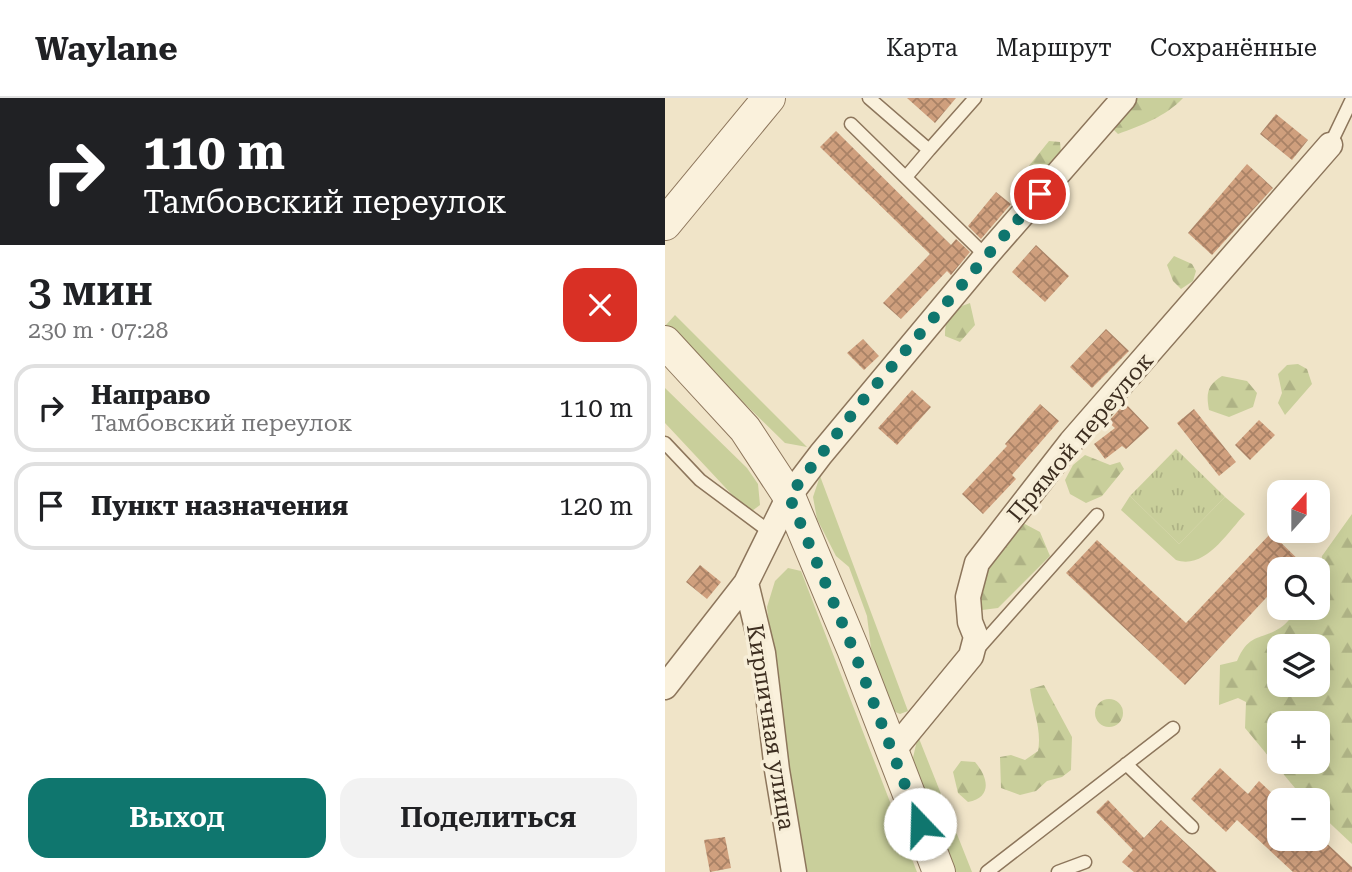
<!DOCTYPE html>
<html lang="ru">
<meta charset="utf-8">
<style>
body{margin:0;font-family:"Roboto Serif",serif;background:#f2f2f2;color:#202124;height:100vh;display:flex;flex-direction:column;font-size:26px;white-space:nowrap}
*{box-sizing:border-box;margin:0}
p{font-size:23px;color:#757577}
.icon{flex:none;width:38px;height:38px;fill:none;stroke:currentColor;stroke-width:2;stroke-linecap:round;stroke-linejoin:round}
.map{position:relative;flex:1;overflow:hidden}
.side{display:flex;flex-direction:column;background:#fff;width:665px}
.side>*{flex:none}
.guide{background:#202124;color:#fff;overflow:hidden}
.needle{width:46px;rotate:21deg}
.controls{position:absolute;left:602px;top:382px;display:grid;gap:14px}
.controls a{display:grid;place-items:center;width:63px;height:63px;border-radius:14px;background:#fff;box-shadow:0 4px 18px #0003;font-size:35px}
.pin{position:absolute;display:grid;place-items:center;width:60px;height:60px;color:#fff;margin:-30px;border:4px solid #fff;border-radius:50%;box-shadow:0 2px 7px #0007}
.me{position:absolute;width:77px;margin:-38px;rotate:339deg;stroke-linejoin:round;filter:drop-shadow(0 0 5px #0008)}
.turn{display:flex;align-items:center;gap:24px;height:147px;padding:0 28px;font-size:32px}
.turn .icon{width:91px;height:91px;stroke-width:2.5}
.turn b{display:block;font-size:49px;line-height:60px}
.round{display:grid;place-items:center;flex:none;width:74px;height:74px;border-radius:21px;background:#f2f2f2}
.summary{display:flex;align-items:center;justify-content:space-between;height:119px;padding:0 28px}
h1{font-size:42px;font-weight:600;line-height:52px}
.button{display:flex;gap:14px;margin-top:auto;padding:14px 28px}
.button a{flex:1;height:80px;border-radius:21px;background:#0f766e;color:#fff;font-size:28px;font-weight:600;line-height:80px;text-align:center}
.button a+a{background:#f2f2f2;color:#202124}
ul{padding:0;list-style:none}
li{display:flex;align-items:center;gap:21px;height:88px;margin:0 14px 10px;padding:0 14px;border:4px solid #e0e0e0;border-radius:21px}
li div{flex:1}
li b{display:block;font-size:26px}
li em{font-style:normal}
header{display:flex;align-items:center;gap:42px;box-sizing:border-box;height:98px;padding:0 35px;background:#fff;border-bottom:2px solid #e0e0e0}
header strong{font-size:33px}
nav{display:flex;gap:38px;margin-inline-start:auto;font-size:24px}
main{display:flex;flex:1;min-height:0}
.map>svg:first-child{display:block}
.grass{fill:#c9cf9b}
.forest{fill:url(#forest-firs);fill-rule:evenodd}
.park{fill:url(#park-tufts)}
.building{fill:url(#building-cross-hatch)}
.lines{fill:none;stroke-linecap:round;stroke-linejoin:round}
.service-casing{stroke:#8d765c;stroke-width:15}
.minor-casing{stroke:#8d765c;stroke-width:27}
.tertiary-casing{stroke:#8d765c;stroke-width:34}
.service{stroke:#faf1dc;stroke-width:12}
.minor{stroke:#faf1dc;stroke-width:24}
.tertiary{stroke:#faf1dc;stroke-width:32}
.route{stroke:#0f766e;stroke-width:12;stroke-dasharray:0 21.6}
.labels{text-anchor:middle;stroke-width:7;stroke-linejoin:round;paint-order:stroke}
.street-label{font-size:23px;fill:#3d2e20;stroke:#f7eed8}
</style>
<header>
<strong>Waylane</strong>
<nav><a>Карта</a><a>Маршрут</a><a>Сохранённые</a></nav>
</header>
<main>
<section class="side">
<div class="guide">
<div class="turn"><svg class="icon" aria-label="right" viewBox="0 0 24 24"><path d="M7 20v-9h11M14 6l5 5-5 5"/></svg><div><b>110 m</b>Тамбовский переулок</div></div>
</div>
<div class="summary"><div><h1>3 мин</h1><p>230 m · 07:28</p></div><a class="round" style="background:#d93025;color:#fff"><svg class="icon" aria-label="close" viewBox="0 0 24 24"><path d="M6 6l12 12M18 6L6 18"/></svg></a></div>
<ul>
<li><svg class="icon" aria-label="right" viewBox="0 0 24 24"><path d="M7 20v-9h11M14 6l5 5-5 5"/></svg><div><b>Направо</b><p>Тамбовский переулок</p></div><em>110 m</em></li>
<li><svg class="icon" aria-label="arrive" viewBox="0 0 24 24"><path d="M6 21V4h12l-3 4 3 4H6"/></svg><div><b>Пункт назначения</b></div><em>120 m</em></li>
</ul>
<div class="button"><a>Выход</a><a>Поделиться</a></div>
</section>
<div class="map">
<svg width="687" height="774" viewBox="0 0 687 774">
<defs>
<pattern id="forest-firs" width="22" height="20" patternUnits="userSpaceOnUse" patternTransform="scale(1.75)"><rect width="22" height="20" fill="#c9cf9b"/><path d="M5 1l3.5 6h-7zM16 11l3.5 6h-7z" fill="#aeb285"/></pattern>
<pattern id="park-tufts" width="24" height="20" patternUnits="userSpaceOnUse" patternTransform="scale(1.75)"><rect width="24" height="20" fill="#c9cf9b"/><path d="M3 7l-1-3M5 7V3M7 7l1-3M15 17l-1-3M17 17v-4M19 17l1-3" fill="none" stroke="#aeb285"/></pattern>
<pattern id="building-cross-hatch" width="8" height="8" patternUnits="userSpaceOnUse" patternTransform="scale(1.75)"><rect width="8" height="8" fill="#cf9f7d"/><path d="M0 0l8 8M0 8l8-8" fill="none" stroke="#a98266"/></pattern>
</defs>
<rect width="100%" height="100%" fill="#f0e4c8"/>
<path class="grass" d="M10,217L142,349L120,345L0,228Z
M0,290L82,370L93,386L95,407L87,413L72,402L0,325Z
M155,378L243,613L235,616L228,613L207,559L202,518L184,469L171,458L152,421L148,399Z
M465,398L514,446L560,399L580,416C562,435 540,472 511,462L456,412Z
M123,470L136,473L252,774H139L122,687L102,509L110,483Z
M253,638L307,774H289L247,664Z"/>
<path class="forest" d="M470,0H518C500,19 477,27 453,36L448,31L450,22Z
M384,43L395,44L396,54L378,80L368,83L359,74Z
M509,158L527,166L531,173L528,183L516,191L508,183L502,167Z
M305,205L310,227L295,244L280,238C280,218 287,211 305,205Z
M633,266L642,271L647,286L620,317L613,305L617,295L613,276L622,267Z
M557,278L582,283L592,295L588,309L564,319L544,312C541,296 542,287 557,278Z
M420,357L445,367L455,364L459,371L437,398L421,405L405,396L400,382L408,367Z
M687,416V746L653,714V702H640L580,630L581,604L573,600L554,607L555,567L572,563C584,535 594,543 615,530C623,525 629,515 635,509H653L657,458ZM614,548H653V586H614ZM614,625H653V663H614Z
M358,425L375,434L385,458L333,510L317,512C303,479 338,450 358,425Z
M379,587L407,639L406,672L397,679L382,683L371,693L355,697L336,690L335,659L346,657L360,662L373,653C377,632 368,613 365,591Z
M430 615a14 14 0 1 1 28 0a14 14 0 1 1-28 0Z
M296,663L310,664C323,679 328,699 303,704L293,695L288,674Z"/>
<path class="park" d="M511,351L560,399L514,446L465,398Z"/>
<path class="building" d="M242,0H291L270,25Z
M611,16L643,42L627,62L595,36Z
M171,33L286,147L291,141L305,154L286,177L282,173L236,221L218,205L265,156L155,49Z
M582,66L608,90L547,157L523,135Z
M331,94L346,106L316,141L303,128Z
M371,147L404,178L380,204L347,174Z
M441,231L464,253L427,290L405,269Z
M198,241L214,258L199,272L182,255Z
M247,292L266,309L232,347L213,330Z
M460,305L484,330L461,351L457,348L440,361L429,346L450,330L443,324Z
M375,306L394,323L347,377L351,381L318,416L297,396L342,348L340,346Z
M529,311L571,364L554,378L512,325Z
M594,322L610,337L585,362L570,347Z
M606,435L643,471H614V486L520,587L401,475L432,442L521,525Z
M35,467L56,484L42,501L21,484Z
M555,670L583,696L594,683L614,702V740H656L687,769V774H628L572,722L561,734L526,701Z
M443,702L479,740L496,722L552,774H469L457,764L468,752L431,714Z
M60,739L66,770L45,774L39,742Z"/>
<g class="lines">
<defs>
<path id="service" d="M204,0L264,52L310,0
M186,26L321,158
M665,47L687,1
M241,79L264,52
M0,345L35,382L105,434
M311,553L432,417
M461,666L527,729
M322,774L508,630
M393,774L420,764"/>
<path id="minor" d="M81,485L98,555L112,672L129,774
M0,589L81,485L124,398L156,356L321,158L459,0
M227,654L306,558L311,539L305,524L303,499L312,465L406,344L665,47"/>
<path id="tertiary" d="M0,126L104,0
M0,244L80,331L124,398L188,551L274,774"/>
</defs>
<use href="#service" class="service-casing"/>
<use href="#minor" class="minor-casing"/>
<use href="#tertiary" class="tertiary-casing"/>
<use href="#service" class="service"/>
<use href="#minor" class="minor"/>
<use href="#tertiary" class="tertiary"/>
</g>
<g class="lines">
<path class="route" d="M255,726L188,551L124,398L198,302L375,96"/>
</g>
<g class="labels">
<g class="street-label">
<text transform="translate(415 339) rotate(-50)" y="8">Прямой переулок</text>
<text transform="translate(106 629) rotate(81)" y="8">Кирпичная улица</text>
</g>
</g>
</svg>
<div class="controls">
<a><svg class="needle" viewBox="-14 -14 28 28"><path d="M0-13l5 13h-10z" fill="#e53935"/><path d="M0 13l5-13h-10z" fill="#757577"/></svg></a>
<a><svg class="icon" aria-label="search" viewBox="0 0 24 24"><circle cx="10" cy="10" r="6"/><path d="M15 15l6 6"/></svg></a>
<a><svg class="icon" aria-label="layers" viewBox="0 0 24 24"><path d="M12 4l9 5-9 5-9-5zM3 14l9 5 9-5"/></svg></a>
<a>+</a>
<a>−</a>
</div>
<div class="pin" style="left:375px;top:96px;background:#d93025"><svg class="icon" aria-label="arrive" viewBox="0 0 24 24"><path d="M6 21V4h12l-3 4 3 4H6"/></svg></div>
<svg class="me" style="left:255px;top:726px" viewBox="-20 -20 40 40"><circle r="19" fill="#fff"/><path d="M0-13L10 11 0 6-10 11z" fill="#0f766e"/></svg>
</div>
</main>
